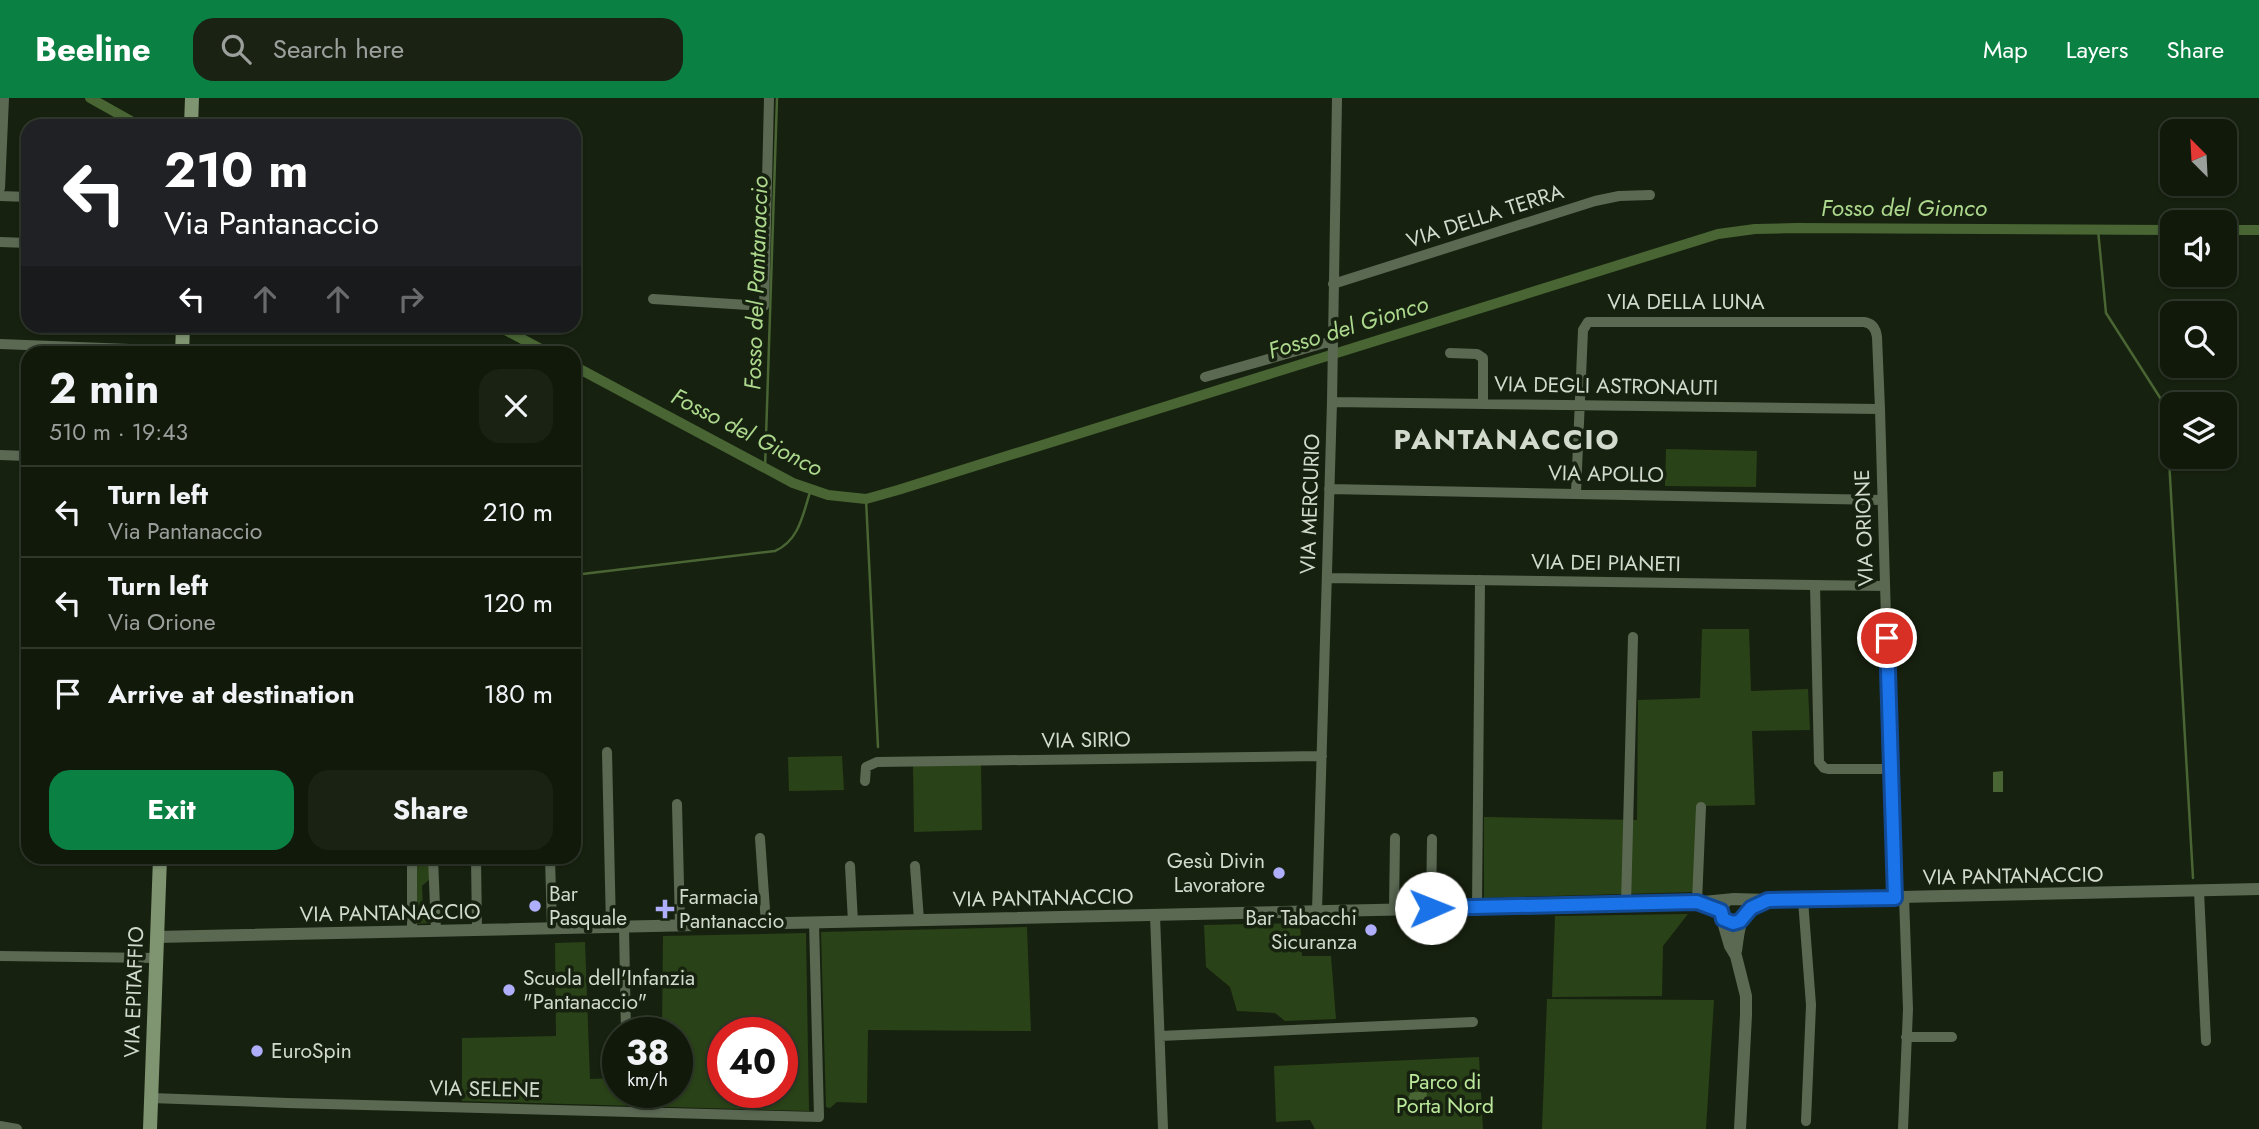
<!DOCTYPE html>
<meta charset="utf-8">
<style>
body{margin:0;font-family:Jost,sans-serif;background:#1a2214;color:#f1f3f6;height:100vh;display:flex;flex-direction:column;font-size:26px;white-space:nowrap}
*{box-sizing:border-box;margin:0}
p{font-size:23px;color:#9ca09d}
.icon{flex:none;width:38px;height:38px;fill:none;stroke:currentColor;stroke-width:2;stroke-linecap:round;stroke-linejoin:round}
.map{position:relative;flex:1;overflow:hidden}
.panel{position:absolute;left:21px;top:248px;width:560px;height:518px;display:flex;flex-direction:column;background:#11190b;border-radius:21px;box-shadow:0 2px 5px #0004,0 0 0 2px #30382c}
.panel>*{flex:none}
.banner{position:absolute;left:21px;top:21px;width:560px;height:214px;border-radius:21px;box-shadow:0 2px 5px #0004,0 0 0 2px #30382c;background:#202124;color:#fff;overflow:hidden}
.needle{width:46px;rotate:336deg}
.tools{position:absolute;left:2160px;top:21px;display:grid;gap:14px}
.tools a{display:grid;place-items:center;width:77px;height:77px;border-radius:14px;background:#11190b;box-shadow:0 2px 5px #0004,0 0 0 2px #30382c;font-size:35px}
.speed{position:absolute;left:602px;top:919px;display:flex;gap:14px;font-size:35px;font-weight:700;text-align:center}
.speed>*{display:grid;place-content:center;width:91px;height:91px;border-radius:50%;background:#11190b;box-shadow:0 2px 5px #0004,0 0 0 2px #30382c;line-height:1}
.speed small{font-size:18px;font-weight:400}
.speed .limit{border:10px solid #d22;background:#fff;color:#111}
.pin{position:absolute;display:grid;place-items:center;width:60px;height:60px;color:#fff;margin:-30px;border:4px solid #fff;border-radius:50%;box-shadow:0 2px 7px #0007}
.me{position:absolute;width:77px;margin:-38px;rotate:89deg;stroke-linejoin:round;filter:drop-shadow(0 0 5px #0008)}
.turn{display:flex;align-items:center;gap:24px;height:147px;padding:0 28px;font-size:32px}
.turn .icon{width:91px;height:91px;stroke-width:2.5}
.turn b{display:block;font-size:49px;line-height:60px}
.lanes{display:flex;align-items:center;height:66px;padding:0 28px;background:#0003;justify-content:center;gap:35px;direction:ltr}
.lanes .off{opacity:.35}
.round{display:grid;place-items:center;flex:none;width:74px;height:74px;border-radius:21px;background:#1a2214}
.headline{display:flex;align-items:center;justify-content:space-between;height:119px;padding:0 28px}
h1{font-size:42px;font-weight:700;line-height:52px}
.cta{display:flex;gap:14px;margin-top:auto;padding:14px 28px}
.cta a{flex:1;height:80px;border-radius:21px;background:#0b8043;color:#fff;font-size:28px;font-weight:700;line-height:80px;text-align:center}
.cta a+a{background:#1a2214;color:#f1f3f6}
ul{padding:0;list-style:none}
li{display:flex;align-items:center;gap:21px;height:91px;padding:0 28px;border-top:2px solid #30382c}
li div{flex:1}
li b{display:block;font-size:26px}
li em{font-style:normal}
header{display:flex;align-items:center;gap:42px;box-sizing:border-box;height:98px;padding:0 35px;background:#0b8043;color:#fff}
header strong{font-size:33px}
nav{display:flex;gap:38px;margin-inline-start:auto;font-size:24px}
.search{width:490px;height:63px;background:#1a2214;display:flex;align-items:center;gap:18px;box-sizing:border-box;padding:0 24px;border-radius:21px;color:#9ca09d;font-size:26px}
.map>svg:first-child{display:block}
.green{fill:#2a4218;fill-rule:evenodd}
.water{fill:#486533}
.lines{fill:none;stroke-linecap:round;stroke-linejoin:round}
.stream{stroke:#486533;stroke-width:2.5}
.canal{stroke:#486533;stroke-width:10}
.minor{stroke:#5b6953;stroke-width:10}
.tertiary{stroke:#5b6953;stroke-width:12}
.secondary{stroke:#7f9471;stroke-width:14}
.route-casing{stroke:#114b97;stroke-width:18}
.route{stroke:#1a73e8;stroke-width:12}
.poi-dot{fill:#aeaefa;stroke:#17210f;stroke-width:2.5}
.labels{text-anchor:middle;stroke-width:7;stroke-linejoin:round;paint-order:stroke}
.street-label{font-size:21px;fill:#d2dace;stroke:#17210f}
.poi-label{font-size:21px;fill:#d2dace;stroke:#17210f;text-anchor:start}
.park-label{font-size:21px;fill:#bcea9d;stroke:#17210f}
.water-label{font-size:23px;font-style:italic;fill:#acd98d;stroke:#17210f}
.district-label{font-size:28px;font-weight:bold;letter-spacing:2px;fill:#d2dace;stroke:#17210f}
</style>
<header>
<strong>Beeline</strong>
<div class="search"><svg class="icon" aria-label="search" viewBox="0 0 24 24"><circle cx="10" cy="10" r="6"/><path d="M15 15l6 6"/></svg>Search here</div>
<nav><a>Map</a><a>Layers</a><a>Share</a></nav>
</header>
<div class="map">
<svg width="2259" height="1031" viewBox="0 0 2259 1031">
<rect width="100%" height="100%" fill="#17210f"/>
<path class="green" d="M1666,351L1757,353L1756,389L1665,388Z
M1702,531H1749L1751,593L1808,591L1810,632L1752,633L1755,707L1698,708L1696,794L1484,800V719L1637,722L1638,602L1700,600Z
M842,658L844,692L789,693L788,659Z
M981,665L982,732L914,734L913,667Z
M416,760H430V781L422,788L423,810L431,817V825L415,826V800L417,798Z
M1688,816L1663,848L1662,898L1552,899L1555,818Z
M1300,825L1302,858H1331L1336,921L1285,923L1275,915L1237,913L1230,889L1206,869L1204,827Z
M1027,829L1031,933L868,932L867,1005L837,1004L830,1010L826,1009L821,834Z
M806,835L809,1013L462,1003V940L556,938L555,845L585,844L590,981L618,980V994H677V934H662L663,838ZM782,934V994H723V934Z
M1547,901L1714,902L1706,1031H1542Z
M1479,959L1483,1031H1315L1310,1022L1276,1024L1274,968Z"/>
<path class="water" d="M2003,673V694H1993V674Z
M1411,994H1427L1425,1016L1408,1008L1407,1002Z"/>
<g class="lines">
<path class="stream" d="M2098,132L2106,215L2166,309L2193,780
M765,370L777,0
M866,401L878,649
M574,477L775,453C800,442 803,415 811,391"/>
<path class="canal" d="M90,0L140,28
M2224,132H2259
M498,228L550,256
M574,268L793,385L828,397L866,401L898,392L1718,136L1755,131L1796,130L2172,132"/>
<path class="minor" d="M0,90L4,0
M0,98L28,99
M0,144L28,145
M1333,186L1595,103L1619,98L1650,97
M653,201L764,208L769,0
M0,246L182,253
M1450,255L1477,256L1483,260V306
M1205,279L1332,243
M1332,304L1880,311
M0,357L28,358
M1329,391L1882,402
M1576,394L1583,232L1588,224H1864C1872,225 1876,231 1877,239L1880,311L1894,800
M1327,480L1885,488
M1815,487L1819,664L1824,670L1828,671H1892
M607,654L611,829
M865,683L866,669L877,664L1322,658
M677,706L680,827
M760,740L766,826
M412,760V834
M433,760L436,833
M476,760L477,832
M550,760L552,830
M850,768L853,824
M915,768L919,822
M2199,793L2206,943
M1803,802L1811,907L1806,1023
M1697,804L1701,709
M1626,806L1633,539
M1477,809L1480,482
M1431,810L1432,741
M1394,811L1395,740
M1317,813L1332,304L1337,0
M1155,817L1163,1031
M624,829L626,934
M0,858L156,860
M1160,938L1473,924
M1906,939H1952
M151,1000L287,1005L819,1019L814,824
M0,1028L17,1031
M1903,1031L1908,911L1904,799"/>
<path class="tertiary" d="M1727,802L1721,810V817L1730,848L1736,858L1746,898V917L1740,1031
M157,839L1693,805L1734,801L1768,802L2259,791
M1736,853C1740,825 1738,815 1767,803"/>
<path class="secondary" d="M191,28L192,0
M182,256L183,228
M150,1031L160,760"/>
</g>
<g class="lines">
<defs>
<path id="route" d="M1431,810L1697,804L1721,813L1723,821L1733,825L1740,823L1751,810L1768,802L1895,800L1887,540"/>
</defs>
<use href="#route" class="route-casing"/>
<use href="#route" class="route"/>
</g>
<g class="poi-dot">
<circle cx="1279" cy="775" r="7"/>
<circle cx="535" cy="808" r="7"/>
<path d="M661.5 800.5h7v7h7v7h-7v7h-7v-7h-7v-7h7z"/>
<circle cx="1371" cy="832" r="7"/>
<circle cx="509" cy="892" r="7"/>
<circle cx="257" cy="953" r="7"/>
</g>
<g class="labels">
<g class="street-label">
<text transform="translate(1485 118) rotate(-18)" y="7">VIA DELLA TERRA</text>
<text x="1686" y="211">VIA DELLA LUNA</text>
<text transform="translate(1606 288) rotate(1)" y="7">VIA DEGLI ASTRONAUTI</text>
<text transform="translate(1606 376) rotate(1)" y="7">VIA APOLLO</text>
<text transform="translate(1310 406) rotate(-88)" y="7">VIA MERCURIO</text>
<text transform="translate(1864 430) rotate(-92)" y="7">VIA ORIONE</text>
<text transform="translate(1606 465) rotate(1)" y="7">VIA DEI PIANETI</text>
<text transform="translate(1086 642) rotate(-1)" y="7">VIA SIRIO</text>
<text transform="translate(2013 778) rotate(-1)" y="7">VIA PANTANACCIO</text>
<text transform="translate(1043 800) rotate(-1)" y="7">VIA PANTANACCIO</text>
<text transform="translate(390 815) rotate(-1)" y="7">VIA PANTANACCIO</text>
<text transform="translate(134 894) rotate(-88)" y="7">VIA EPITAFFIO</text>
<text transform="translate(485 991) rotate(1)" y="7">VIA SELENE</text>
</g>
<g class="poi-label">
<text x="1265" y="770" text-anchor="end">Gesù Divin<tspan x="1265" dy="24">Lavoratore</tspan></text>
<text x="549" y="803">Bar<tspan x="549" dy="24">Pasquale</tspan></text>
<text x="679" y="806">Farmacia<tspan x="679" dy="24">Pantanaccio</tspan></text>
<text x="1357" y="827" text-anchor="end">Bar Tabacchi<tspan x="1357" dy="24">Sicuranza</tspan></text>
<text x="523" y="887">Scuola dell'Infanzia<tspan x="523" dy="24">"Pantanaccio"</tspan></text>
<text x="271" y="960">EuroSpin</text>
</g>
<g class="park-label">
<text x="1445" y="991">Parco di<tspan x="1445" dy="24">Porta Nord</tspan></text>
</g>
<g class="water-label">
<text x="1904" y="118">Fosso del Gionco</text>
<text transform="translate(756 185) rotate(-88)" y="8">Fosso del Pantanaccio</text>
<text transform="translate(1348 229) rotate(-17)" y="8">Fosso del Gionco</text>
<text transform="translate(747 334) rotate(27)" y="8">Fosso del Gionco</text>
</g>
<g class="district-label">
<text x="1507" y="351">PANTANACCIO</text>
</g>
</g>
</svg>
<div class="tools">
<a><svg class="needle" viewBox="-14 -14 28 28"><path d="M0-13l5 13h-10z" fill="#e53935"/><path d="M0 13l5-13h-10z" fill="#9ca09d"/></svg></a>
<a><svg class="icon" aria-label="sound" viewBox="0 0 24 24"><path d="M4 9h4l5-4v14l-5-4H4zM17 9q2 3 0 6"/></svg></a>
<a><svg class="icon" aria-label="search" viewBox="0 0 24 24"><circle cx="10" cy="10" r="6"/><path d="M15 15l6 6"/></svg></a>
<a><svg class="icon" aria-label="layers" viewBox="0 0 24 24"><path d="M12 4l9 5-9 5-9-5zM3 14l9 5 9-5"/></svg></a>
</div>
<div class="speed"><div>38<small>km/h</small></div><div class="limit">40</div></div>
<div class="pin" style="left:1887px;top:540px;background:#d93025"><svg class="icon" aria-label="arrive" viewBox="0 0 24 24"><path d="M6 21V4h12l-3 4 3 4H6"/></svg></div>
<svg class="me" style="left:1431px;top:810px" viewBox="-20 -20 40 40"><circle r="19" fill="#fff"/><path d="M0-13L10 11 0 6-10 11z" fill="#1a73e8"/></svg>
<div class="banner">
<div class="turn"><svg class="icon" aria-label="left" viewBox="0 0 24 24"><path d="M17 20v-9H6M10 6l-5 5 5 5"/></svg><div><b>210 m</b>Via Pantanaccio</div></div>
<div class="lanes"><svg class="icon" aria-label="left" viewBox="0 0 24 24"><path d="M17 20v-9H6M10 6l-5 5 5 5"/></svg><svg class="icon off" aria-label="ahead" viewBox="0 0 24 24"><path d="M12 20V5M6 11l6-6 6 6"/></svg><svg class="icon off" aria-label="ahead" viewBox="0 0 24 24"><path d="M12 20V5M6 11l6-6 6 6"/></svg><svg class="icon off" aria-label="right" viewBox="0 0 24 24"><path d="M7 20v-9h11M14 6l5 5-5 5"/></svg></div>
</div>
<section class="panel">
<div class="headline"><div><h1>2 min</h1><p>510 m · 19:43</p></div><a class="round"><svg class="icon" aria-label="close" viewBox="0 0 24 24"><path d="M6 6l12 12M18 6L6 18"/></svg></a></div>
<ul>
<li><svg class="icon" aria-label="left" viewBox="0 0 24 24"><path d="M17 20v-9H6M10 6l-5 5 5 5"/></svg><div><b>Turn left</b><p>Via Pantanaccio</p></div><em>210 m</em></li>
<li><svg class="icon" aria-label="left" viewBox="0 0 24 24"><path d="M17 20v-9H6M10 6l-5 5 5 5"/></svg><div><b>Turn left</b><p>Via Orione</p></div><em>120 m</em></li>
<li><svg class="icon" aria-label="arrive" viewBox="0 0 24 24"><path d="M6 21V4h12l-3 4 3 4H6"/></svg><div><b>Arrive at destination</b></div><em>180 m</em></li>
</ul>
<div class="cta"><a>Exit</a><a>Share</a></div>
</section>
</div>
